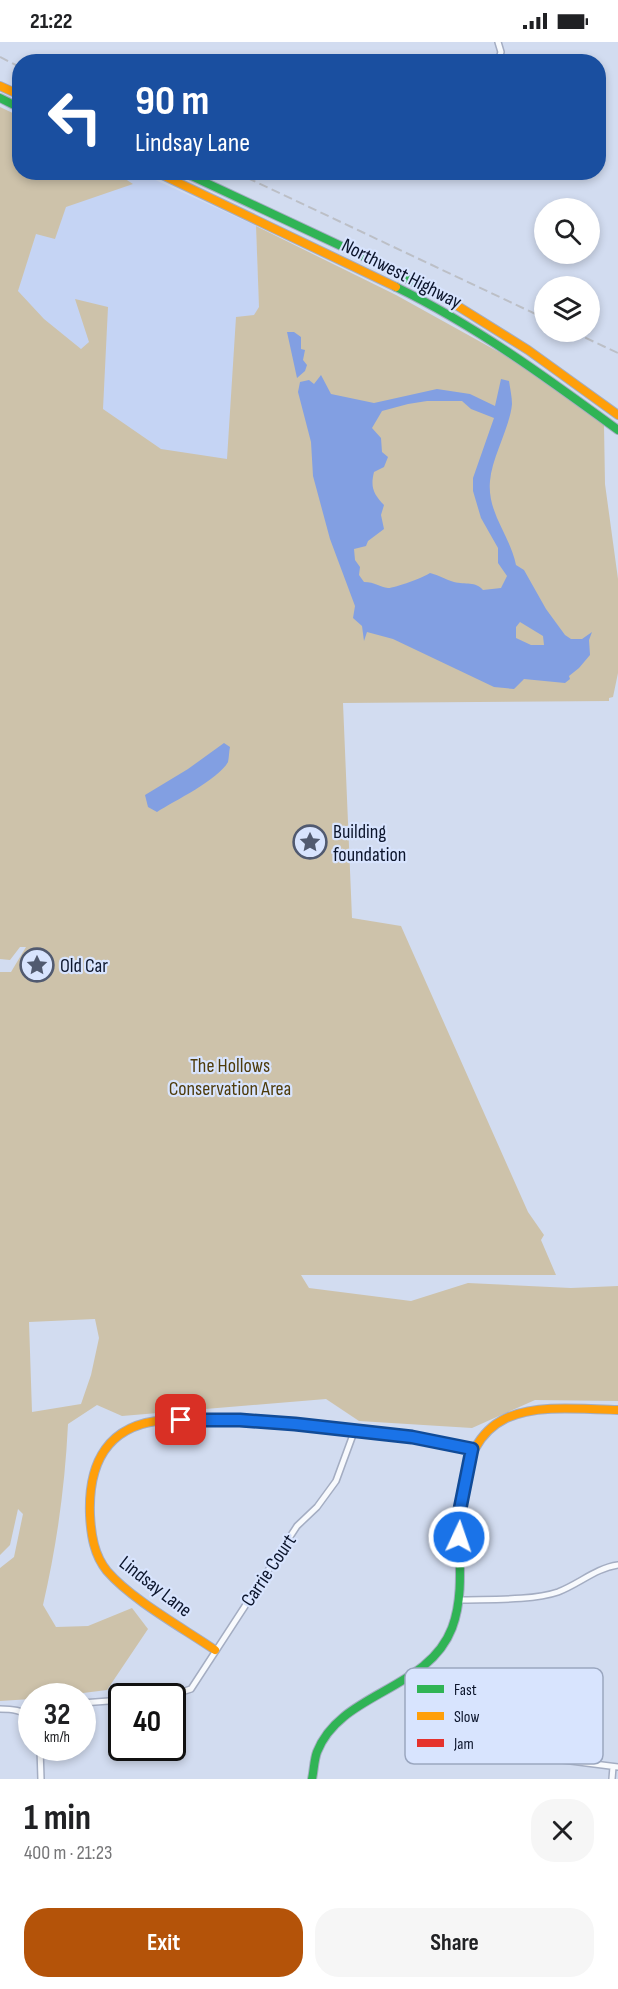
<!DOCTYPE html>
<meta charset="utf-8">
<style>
body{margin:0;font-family:"Sofia Sans Condensed",sans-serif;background:#f6f6f6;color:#202124;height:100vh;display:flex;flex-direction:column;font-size:22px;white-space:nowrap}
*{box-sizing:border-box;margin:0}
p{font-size:20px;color:#757577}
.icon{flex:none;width:33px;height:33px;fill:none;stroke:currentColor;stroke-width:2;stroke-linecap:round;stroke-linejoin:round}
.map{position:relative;height:1737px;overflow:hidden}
.side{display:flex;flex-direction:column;background:#fff;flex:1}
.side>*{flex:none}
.banner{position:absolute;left:12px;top:12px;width:594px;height:126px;border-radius:24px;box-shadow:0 3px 9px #0003;background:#1a4fa0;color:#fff;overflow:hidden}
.fabs{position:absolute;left:534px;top:156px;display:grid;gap:12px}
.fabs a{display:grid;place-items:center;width:66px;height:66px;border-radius:50%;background:#fff;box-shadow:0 3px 9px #0003;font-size:30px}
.speed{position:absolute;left:18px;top:1641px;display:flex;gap:12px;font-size:30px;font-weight:700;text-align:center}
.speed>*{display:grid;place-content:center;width:78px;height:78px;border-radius:50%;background:#fff;box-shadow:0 3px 9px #0003;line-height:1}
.speed small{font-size:15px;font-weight:400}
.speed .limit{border:3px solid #111;border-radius:9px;background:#fff;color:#111}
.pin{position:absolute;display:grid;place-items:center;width:51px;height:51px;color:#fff;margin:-26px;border-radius:12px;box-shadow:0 3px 9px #0006}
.me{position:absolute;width:66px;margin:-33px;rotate:3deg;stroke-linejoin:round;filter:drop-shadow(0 0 4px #0008)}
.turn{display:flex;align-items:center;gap:21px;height:126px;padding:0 24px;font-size:27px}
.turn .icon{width:78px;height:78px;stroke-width:2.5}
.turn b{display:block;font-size:42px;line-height:51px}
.round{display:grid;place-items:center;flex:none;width:63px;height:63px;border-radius:24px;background:#f6f6f6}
.overview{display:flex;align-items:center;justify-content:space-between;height:102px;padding:0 24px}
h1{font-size:36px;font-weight:700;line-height:45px}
.button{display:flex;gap:12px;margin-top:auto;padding:12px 24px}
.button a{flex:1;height:69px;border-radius:24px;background:#b45309;color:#fff;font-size:24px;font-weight:700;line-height:69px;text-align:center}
.button a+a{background:#f6f6f6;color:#202124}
.status{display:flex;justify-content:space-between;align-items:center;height:42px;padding:0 30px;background:#fff;direction:ltr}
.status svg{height:16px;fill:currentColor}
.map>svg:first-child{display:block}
.built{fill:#c5d4f4}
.green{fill:#cdc2aa;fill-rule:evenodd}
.water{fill:#829fe2;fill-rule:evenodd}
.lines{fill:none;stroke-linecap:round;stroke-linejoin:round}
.street-casing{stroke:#a4adc2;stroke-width:8}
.fast-casing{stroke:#a4adc2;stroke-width:10}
.slow-casing{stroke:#a4adc2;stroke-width:10}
.jam-casing{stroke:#a4adc2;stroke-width:10}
.street{stroke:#f8fafd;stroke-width:5}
.fast{stroke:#30b455;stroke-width:8}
.slow{stroke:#ff9f0a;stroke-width:8}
.jam{stroke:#e5322d;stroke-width:8}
.rail{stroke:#bcbfc6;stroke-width:2;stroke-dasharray:9 4.5;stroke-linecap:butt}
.route-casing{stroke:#114b97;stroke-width:15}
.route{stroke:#1a73e8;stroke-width:10}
.labels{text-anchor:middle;stroke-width:4.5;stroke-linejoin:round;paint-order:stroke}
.street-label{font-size:20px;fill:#0b142b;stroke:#d8e4fe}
.poi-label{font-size:20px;fill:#0b142b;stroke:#d8e4fe;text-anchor:start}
.park-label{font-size:20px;fill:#4e3b0b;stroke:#d8e4fe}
.key{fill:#d8e4fe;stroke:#9aa6bf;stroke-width:1.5}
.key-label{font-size:16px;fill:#0b142b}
</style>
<div class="status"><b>21:22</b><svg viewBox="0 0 49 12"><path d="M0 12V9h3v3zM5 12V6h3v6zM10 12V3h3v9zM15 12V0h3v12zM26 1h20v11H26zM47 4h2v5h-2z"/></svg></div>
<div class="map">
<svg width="618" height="1737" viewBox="0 0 618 1737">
<rect width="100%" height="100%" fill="#d2dcf0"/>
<path class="built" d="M55,131H140L256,184L260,284L276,378L221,440L90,400L16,254Z"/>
<path class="green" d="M0,65L19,74L20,130L116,131L133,142L66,165L55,197L36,192L18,249L44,277L81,307L89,300L75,257L108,265L103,367L161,407L227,417L236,275L254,273L259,265L256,184L396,253L515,319L604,383L605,442L618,537V631L613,655L609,656V659L343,661L352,876L401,884L528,1170L544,1193L541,1198L556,1233H301L309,1246L411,1259L468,1241L571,1246L618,1244V1359L535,1358L472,1386L359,1379L326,1357L122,1374L97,1363L68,1382C65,1444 57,1502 43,1563L56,1585L88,1584L132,1566L148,1587L107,1648L59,1654H32L31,1657L0,1659V1526L14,1515L23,1472L18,1467L10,1503L0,1513V930H11L26,905H20L10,918L0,917ZM95,1277L99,1296L91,1333L81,1362L32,1370L29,1280Z"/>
<path class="water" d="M287,290H294L301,295V307L305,308L303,318L307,323L305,329L297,336Z
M321,333L331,352L374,361L437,347L470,352L495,364L501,337L509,339C510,346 512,355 512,362C510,385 492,415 490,439C487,471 510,493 516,523L524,528L546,567L565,593L571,597H582L592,590L589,598L590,613L579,626L569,634L570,637L565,641L524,637L514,647L494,645L393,597L367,590L364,599L362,584L353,576L355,564L330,497L313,434L311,400L298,350L300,340L309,338L314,342ZM427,359H462L471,367L494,376L473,436V449L481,476L498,506V521L507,534L501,546L483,548C476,539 465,543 454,540C446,538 439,533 430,531C425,535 395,546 388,546C380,545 375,540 364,540L359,533L360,525L355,518L354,507L366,504L368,499L384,487L381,473L384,463C374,452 370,446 374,430L384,425L388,415L382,410L381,396L372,386L382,369L408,362ZM520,580L543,594L544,603H531L516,596V585Z
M224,701L230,705C229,709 229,716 228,720C218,738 174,759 157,770L148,765L145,753L188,727Z"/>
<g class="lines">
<defs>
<path id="street" d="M498,20L501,10L498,0
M459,1558C487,1557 532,1559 558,1550C579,1542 596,1526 618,1523
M416,1632L475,1684L555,1717L618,1725
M169,1654L191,1647L297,1484L317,1465L336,1439L354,1390
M82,1661L122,1658
M0,1667C12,1667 22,1668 32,1676
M40,1706L41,1737
M612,1737L613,1725"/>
<path id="fast" d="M0,56L20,66
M183,130L371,218L448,258
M396,245C476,284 547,336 618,388
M312,1737C314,1728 314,1718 317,1710C340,1650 428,1649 452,1586C466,1549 457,1506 459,1468"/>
<path id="slow" d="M0,44L20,53
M156,130L396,245
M448,258L528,308L618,373
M165,1378C108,1382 88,1420 90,1473C91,1493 94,1513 107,1529C132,1558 183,1586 215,1608
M459,1468C470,1358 526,1364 618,1368"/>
<path id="jam" d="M165,1378C268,1376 372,1387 472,1407"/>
</defs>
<use href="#street" class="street-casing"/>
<use href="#fast" class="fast-casing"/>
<use href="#slow" class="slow-casing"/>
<use href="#jam" class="jam-casing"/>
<use href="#street" class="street"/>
<use href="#fast" class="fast"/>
<use href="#slow" class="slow"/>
<use href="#jam" class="jam"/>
<path class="rail" d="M0,15L20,25
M235,130L544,276
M573,290L618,311"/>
</g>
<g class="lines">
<defs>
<path id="route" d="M181,1378H240L295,1382L412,1395L472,1407L459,1472V1495"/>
</defs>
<use href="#route" class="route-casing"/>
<use href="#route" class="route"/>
</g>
<defs>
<symbol id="sight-ring" viewBox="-11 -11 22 22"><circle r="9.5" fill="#d8e4fe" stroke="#515a70" stroke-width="1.5"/><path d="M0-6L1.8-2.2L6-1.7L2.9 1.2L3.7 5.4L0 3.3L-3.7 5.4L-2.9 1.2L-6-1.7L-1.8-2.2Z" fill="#515a70"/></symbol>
</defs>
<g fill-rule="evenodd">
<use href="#sight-ring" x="291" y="781" width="38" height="38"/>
<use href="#sight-ring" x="18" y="904" width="38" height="38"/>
</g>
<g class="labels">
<g class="street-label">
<text transform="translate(402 231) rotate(27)" y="7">Northwest Highway</text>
<text transform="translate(268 1528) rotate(-56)" y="7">Carrie Court</text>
<text transform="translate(156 1544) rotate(38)" y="7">Lindsay Lane</text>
</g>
<g class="poi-label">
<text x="333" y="796">Building<tspan x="333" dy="23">foundation</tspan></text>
<text x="60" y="930">Old Car</text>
</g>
<g class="park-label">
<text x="230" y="1030">The Hollows<tspan x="230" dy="23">Conservation Area</tspan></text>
</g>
</g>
<rect x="405" y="1626" width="198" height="96" rx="9" class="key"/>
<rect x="417" y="1643" width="27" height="8" fill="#30b455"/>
<rect x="417" y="1670" width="27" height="8" fill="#ff9f0a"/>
<rect x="417" y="1697" width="27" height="8" fill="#e5322d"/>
<g class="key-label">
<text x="454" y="1653">Fast</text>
<text x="454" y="1680">Slow</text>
<text x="454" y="1707">Jam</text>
</g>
</svg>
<div class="fabs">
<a><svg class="icon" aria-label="search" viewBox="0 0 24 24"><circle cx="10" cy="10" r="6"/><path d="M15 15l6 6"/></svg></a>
<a><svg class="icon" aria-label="layers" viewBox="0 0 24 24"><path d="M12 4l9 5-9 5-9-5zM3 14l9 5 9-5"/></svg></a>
</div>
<div class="speed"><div>32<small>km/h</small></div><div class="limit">40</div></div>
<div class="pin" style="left:181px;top:1378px;background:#d93025"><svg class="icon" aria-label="arrive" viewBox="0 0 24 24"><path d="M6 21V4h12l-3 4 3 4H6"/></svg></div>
<svg class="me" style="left:459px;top:1495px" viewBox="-20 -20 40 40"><circle r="17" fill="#1a73e8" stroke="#fff" stroke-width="3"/><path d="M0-11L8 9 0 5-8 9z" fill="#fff"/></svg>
<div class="banner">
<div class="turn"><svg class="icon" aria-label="left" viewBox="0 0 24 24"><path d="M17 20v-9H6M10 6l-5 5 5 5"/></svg><div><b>90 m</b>Lindsay Lane</div></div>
</div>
</div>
<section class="side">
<div class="overview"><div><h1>1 min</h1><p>400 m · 21:23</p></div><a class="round"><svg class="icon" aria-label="close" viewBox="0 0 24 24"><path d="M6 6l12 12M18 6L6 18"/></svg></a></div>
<div class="button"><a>Exit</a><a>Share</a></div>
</section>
